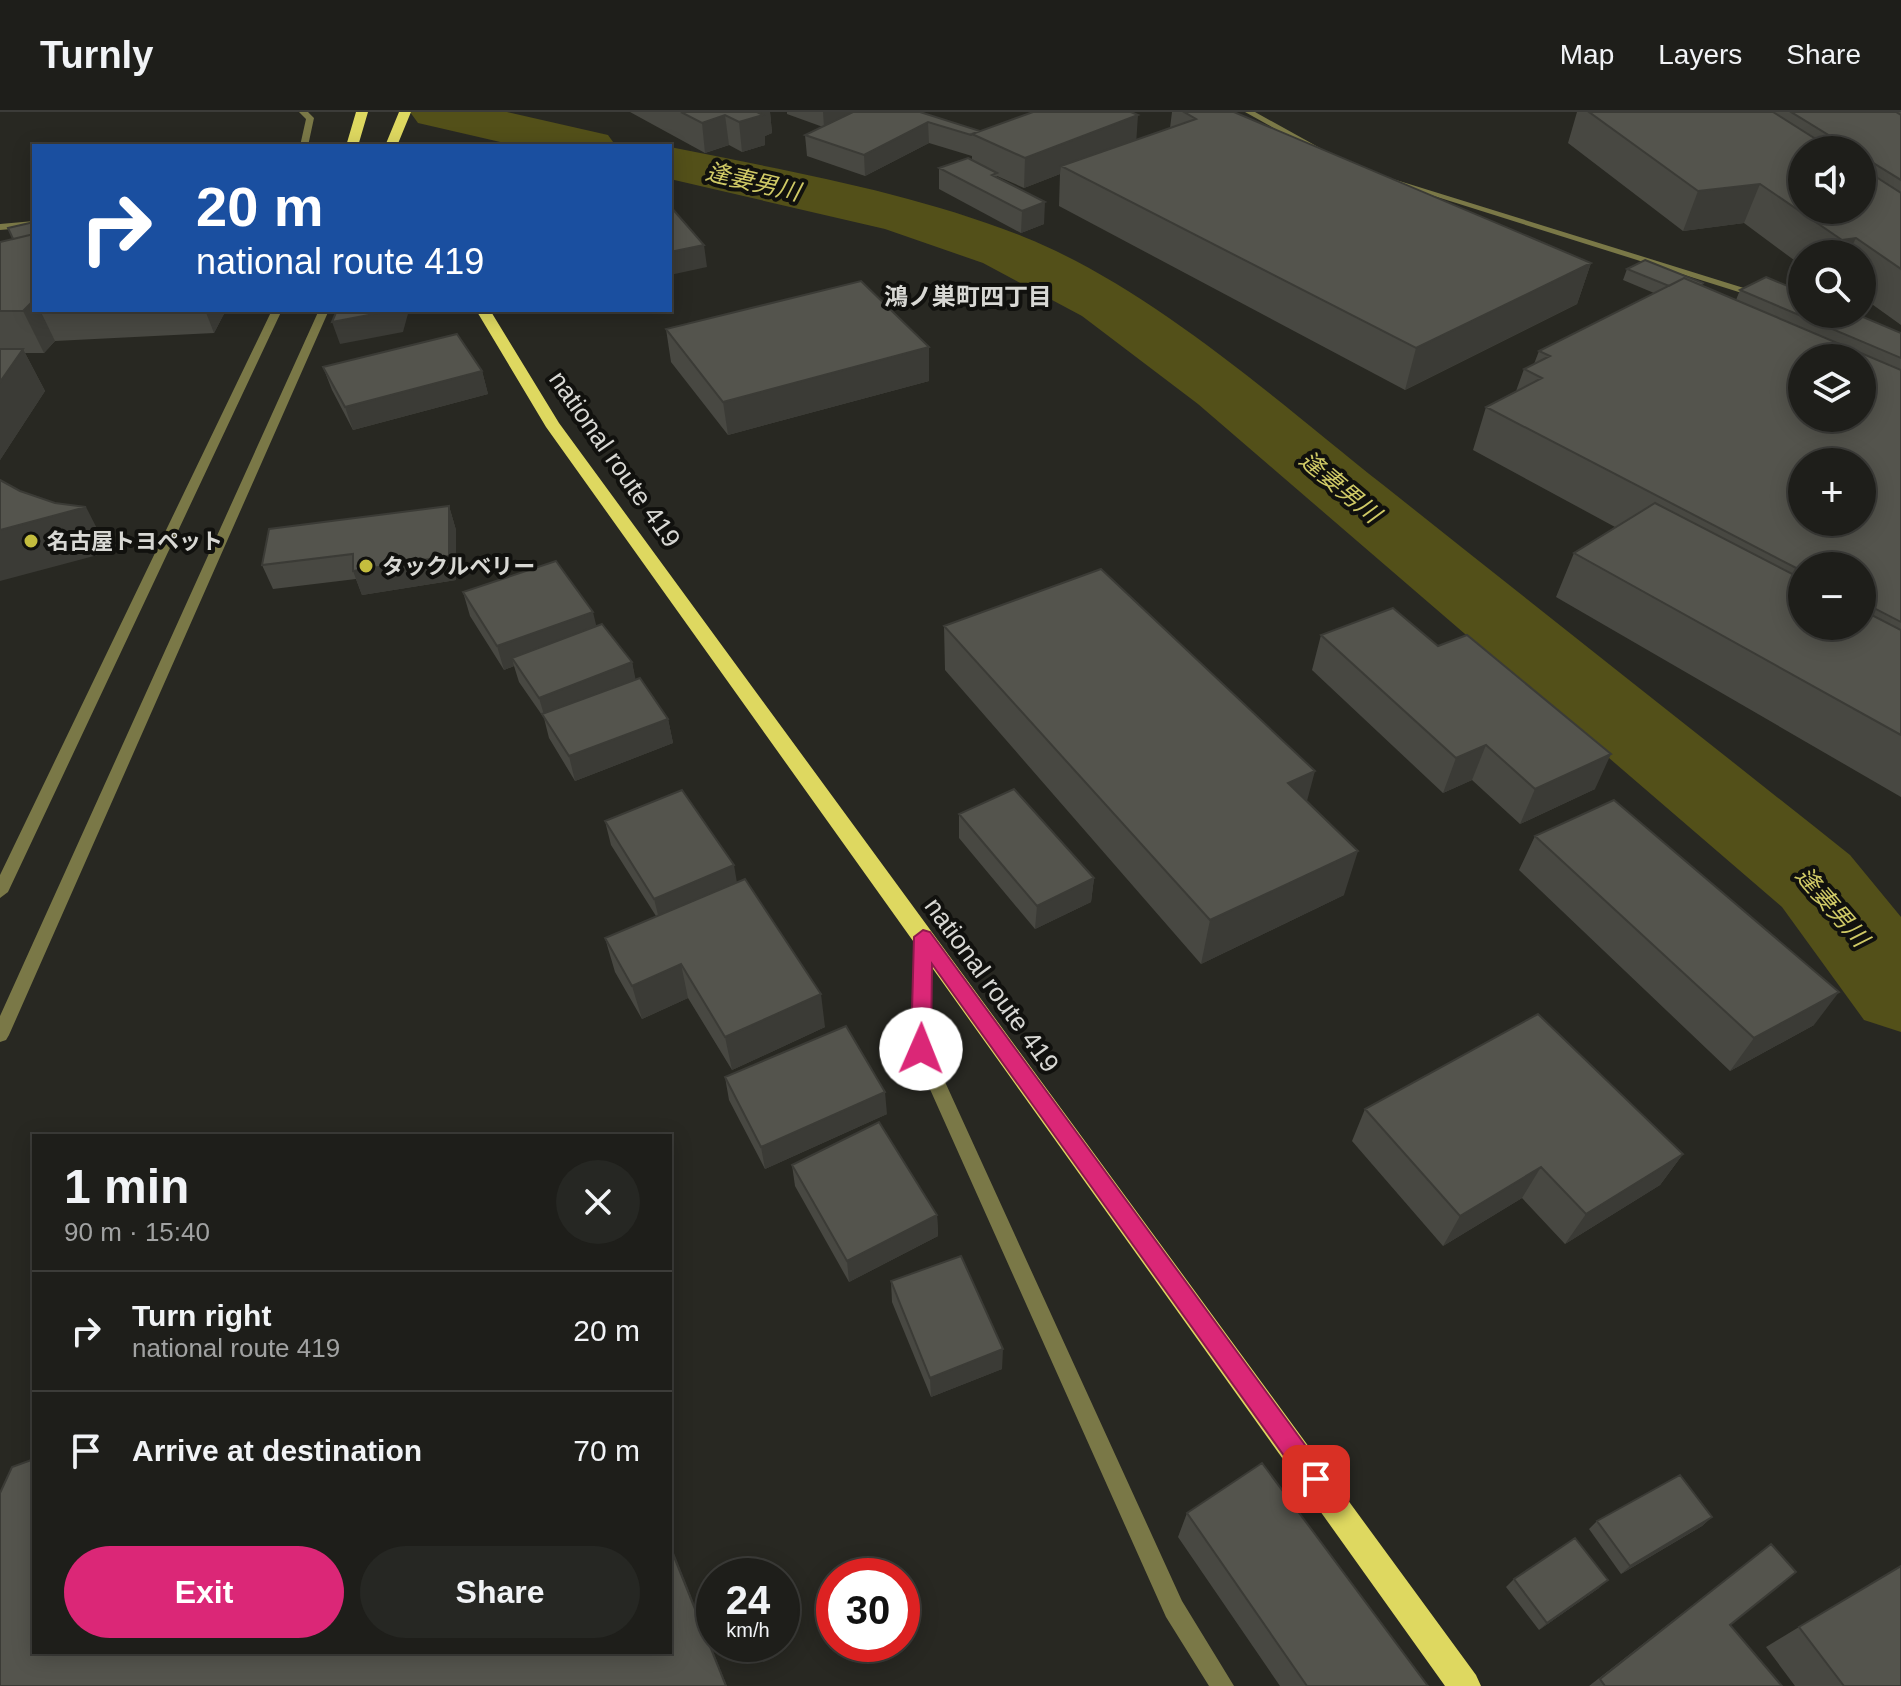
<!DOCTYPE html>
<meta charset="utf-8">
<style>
body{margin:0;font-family:Helvetica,"Noto Sans JP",sans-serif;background:#262723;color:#f1f3f6;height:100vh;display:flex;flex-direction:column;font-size:30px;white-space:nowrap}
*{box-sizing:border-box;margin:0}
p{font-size:26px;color:#a1a2a2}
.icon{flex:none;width:44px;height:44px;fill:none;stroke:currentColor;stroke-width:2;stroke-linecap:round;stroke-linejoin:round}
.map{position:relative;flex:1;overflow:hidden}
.side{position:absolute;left:32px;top:1022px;width:640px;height:520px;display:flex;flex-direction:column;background:#1e1e1a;border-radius:0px;box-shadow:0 4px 20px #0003,0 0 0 2px #3c3c39}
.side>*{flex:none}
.hud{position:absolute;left:32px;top:32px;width:640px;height:168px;border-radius:0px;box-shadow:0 4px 20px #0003,0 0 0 2px #3c3c39;background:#1a4fa0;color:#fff;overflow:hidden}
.fabs{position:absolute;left:1788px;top:24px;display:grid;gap:16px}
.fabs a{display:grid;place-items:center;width:88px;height:88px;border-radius:50%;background:#1e1e1a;box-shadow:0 4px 20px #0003,0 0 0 2px #3c3c39;font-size:40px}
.speed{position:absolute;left:696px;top:1446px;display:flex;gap:16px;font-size:40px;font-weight:700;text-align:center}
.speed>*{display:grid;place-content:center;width:104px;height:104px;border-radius:50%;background:#1e1e1a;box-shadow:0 4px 20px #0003,0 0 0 2px #3c3c39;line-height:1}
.speed small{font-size:20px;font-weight:400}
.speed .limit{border:12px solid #d22;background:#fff;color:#111}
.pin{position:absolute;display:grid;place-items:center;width:68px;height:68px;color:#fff;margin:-34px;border-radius:16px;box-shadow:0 4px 12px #0006}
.me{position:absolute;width:88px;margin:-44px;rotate:1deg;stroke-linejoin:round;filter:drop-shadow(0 0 6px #0008)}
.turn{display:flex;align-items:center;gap:28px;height:168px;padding:0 32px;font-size:36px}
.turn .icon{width:104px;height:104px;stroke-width:2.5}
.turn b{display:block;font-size:56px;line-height:68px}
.round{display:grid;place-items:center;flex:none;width:84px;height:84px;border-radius:42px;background:#262723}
.head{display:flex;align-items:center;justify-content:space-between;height:136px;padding:0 32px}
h1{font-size:48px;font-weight:700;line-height:60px}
.primary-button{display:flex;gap:16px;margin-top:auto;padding:16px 32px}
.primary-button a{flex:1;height:92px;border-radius:48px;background:#db2777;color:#fff;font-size:32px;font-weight:700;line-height:92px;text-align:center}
.primary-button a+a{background:#262723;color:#f1f3f6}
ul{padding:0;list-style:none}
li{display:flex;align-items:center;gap:24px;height:120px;padding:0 32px;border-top:2px solid #3c3c39}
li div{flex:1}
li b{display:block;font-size:30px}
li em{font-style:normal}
header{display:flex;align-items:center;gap:48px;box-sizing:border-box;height:112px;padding:0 40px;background:#1e1e1a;border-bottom:2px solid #3c3c39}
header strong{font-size:38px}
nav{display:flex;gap:44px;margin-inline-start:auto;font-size:28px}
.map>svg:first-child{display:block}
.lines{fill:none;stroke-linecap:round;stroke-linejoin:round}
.river{fill:#535019;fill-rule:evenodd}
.minor{fill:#7a7847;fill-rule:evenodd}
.tertiary{fill:#7a7847;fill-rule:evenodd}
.trunk{fill:#ded860;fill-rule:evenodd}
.wall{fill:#484842;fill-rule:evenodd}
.shaded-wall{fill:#3b3b36}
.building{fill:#54544d;stroke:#3b3b36;stroke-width:2;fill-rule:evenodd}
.route{fill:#db2777;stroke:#8e194d;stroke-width:2}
.poi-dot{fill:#c4bd3e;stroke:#11110e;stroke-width:3}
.labels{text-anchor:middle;stroke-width:8;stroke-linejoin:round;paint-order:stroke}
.far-poi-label{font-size:22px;font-weight:bold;fill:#d8d8d4;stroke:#11110e;text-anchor:start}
.far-water-label{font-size:24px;font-style:italic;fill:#d0ca66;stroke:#11110e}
.far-neighbourhood-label{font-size:24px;font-weight:bold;fill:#d8d8d4;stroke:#11110e}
.street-label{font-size:26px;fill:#d8d8d4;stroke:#11110e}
</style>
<header>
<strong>Turnly</strong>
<nav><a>Map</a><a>Layers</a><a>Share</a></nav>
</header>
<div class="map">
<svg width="1901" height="1574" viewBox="0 0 1901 1574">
<rect width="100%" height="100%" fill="#282822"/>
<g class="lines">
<path class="river" d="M410,0H507L608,23L616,34H518L418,11Z
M670,35C788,59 912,80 1024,125C1151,176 1275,287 1382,372C1538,496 1694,619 1850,743L1901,805V920L1864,908L1782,795L1198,292L1082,204L983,151L885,117L670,67Z"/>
<path class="minor" d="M299,0H308L314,6L308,34H300L306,7Z
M1245,0H1255L1329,41L1322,43Z
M1380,63L1802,194V200L1380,67Z
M34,109V115L0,118V112Z
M923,819L929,821L931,825L930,937L1182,1489L1234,1574H1209L1166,1505L912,937L915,825L917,821Z"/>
<path class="tertiary" d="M272,198H282L8,780L0,786V763Z
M319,198H329L9,923L6,928L0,930V904Z"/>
<path class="trunk" d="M356,0H368L358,34H346Z
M399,0H411L397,34H385Z
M476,198H490L559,311L1476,1563L1481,1574H1445L546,315Z"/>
</g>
<path class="wall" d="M630,0H770L772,21L765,24V33L742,40L729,33L705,41Z
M787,0H920L980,19L1136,28L1170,16L1172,0H1234L1591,151L1577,192L1405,278L1059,94L1060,62L1024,76L997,64V66L1044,112L1021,121L939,77V56L972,48V44L929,31L865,64L807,44L805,23L823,15L787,2Z
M1577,0H1901V213L1862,185V142H1802V154L1744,111L1683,119L1568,31ZM1802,38H1862V98Z
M13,127L34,198H226L214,221L55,229L44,241H25L45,279L0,348V130Z
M1627,157L1702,173L1736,188L1740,178L1901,221V685L1556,485L1574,441L1615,415L1473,338L1486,295L1516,279L1524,257L1534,252L1539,239L1654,181L1623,168ZM1802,454H1862V514H1802Z
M666,217L929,269L728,323L671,250Z
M323,255L482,259L488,282L353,318L332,278Z
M449,394L456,418V468L362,483L356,467L273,477L262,453Z
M463,480L596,514L632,550L635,568L668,607L673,631L575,669L549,626L544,606L519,570L514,554L504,558L470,504Z
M944,514L1307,689L1344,783L1201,852L945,558Z
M1321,523L1595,677L1520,712L1472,668L1443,681L1312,558Z
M959,702L1094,766L1091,790L1035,817L959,726Z
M605,709L737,771L825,915L732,958L688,886L642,907L615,860L605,826L656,804L611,733Z
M1535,724L1814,913L1730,959L1519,758Z
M725,965L887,1002L765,1057L729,988Z
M1365,997L1683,1042L1660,1073L1565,1132L1522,1086L1443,1134L1352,1029Z
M792,1053L937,1103L938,1124L849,1170L795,1074Z
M891,1169L1002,1257L931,1285L892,1190Z
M1187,1401L1428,1574H1280L1178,1425Z
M1712,1405L1702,1414L1621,1462L1589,1417L1597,1409Z
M1771,1432L1730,1513L1782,1574H1589Z
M1514,1467L1599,1476L1539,1518L1506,1475Z
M1799,1515L1901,1574H1795L1766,1535Z"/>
<path class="shaded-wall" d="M752,0H770L772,21L765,24V33L742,40L739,10Z
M823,0H856L824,15Z
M725,3L729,33L705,41L702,11Z
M1138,3L1136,33L1061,54L1060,62L1024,76L1025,46Z
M928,10L929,31L865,64L864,43Z
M1760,72L1744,111L1683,119L1698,79Z
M1045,90L1044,112L1021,121L1022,99Z
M1856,126L1848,142H1836L1842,128Z
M704,133L707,155L670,163V140Z
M1591,151L1577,192L1405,278L1416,236Z
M34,188V198H40L55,229L44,241L23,199Z
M205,198H226L214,221Z
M395,198H409L403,220L340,232L332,210Z
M929,235V269L728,323L723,290Z
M23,237L45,279L0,348V270Z
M482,259L488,282L353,318L345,295Z
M449,394L456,418V468L362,483L353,459Z
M86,395L109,440L0,469V418Z
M593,500L599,525L512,546L514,554L504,558L497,534Z
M632,550L637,574L545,606L539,586Z
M668,607L673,631L575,669L569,644Z
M1486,633L1472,668L1443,681L1456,646Z
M1611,642L1595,677L1520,712L1535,677Z
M1315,659L1303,704L1288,671Z
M1358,739L1344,783L1201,852L1210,808Z
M734,753L738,777L660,811L654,787Z
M1094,766L1091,790L1035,817L1037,794Z
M681,852L688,886L642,907L632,874Z
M1839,880L1814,913L1730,959L1754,926Z
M821,882L825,915L732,958L725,925Z
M885,980L887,1002L765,1057L761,1035Z
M1683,1042L1660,1073L1565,1132L1586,1102Z
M1541,1055L1522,1086L1443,1134L1460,1104Z
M937,1103L938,1124L849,1170L847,1149Z
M1003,1237L1002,1257L931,1285L930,1266Z
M1712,1405L1702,1414L1621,1462L1630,1454Z
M670,1431L727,1574H726L670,1435Z
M1608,1468L1599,1476L1539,1518L1547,1511Z"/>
<path class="building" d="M681,0H757L763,3L739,10L725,3L702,11Z
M853,0H920L980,19L972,22H974L971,23L928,10L864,43L805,23Z
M1033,0H1131L1138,3L1025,46L972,22Z
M1184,0H1234L1591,151L1416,236L1061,54L1196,7Z
M1589,0H1773L1833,38H1802V98H1862V56L1901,81V157L1856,126L1842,128L1760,72L1698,79Z
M1791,0H1896L1901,3V68L1862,44V38H1853Z
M968,46L997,61L992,63L1045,90L1022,99L939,56Z
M670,94L704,133L670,140Z
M34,110V122L13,127L8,116Z
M34,122V188L23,199H0V130Z
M1645,148L1703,171L1701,173L1684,166L1669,174L1627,157Z
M1766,165L1802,180V202H1856L1901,221V246L1740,178Z
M1684,166L1901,258V510L1862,490V454H1802V459L1486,295L1542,266L1524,257L1550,244L1539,239ZM1802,246H1862V306H1802ZM1802,350H1862V410H1802Z
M861,169L929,235L723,290L666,217Z
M337,198H395L332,210Z
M457,222L482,259L345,295L323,255Z
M0,237H23L0,270Z
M0,368L20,379L55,391L86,395L0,418Z
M1655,391L1802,467V514H1862V498L1901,518V623L1574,441Z
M449,394V444L353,459V442L262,453L269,417Z
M556,449L593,500L497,534L463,480Z
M1101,457L1315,659L1288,671L1358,739L1210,808L944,514Z
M1393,496L1438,534L1467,523L1611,642L1535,677L1486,633L1456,646L1321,523Z
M602,512L632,550L539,586L512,546Z
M640,566L668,607L569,644L542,602Z
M1014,677L1094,766L1037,794L959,702Z
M682,678L734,753L654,787L605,709Z
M1614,688L1839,880L1754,926L1535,724Z
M745,767L821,882L725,925L681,852L632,874L605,826Z
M1538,902L1683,1042L1586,1102L1541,1055L1460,1104L1365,997Z
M846,914L885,980L761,1035L725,965Z
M879,1010L937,1103L847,1149L792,1053Z
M961,1144L1003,1237L930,1266L891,1169Z
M34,1347V1540H670V1435L726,1574H0V1381L12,1355Z
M1262,1351L1428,1574H1307L1187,1401Z
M1680,1363L1712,1405L1630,1454L1597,1409Z
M1575,1426L1608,1468L1547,1511L1514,1467Z
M1771,1432L1796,1460L1730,1513L1782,1574H1605L1600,1567Z
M1901,1454V1574H1844L1799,1515Z"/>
<path class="route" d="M923,818L930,820L1324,1359L1328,1367L1324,1376L1316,1380L1307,1376L932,852L931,937L928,943H914L911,937L914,825Z"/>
<g class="poi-dot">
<circle cx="31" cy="429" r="8"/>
<circle cx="366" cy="454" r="8"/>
</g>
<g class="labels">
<g class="far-poi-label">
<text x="47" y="437">名古屋トヨペット</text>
<text x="382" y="462">タックルベリー</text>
</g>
<g class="far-water-label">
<text transform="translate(753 70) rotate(13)" y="8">逢妻男川</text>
<text transform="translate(1340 375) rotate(40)" y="8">逢妻男川</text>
<text transform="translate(1832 795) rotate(49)" y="8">逢妻男川</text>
</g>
<g class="far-neighbourhood-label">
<text x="968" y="193">鴻ノ巣町四丁目</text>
</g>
<g class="street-label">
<text transform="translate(615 347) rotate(55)" y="9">national route 419</text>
<text transform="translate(992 873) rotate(54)" y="9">national route 419</text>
</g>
</g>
</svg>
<div class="fabs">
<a><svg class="icon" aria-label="sound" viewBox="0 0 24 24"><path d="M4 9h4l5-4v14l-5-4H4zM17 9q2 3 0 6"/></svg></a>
<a><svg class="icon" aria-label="search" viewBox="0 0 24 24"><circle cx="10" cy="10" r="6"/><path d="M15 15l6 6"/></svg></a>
<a><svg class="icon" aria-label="layers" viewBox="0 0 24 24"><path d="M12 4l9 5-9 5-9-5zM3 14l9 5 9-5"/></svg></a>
<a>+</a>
<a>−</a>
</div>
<div class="speed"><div>24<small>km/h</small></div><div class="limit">30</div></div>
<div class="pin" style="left:1316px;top:1367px;background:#d93025"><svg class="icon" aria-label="arrive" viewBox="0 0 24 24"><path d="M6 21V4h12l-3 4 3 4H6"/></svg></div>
<svg class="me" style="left:921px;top:937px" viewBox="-20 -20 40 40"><circle r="19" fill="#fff"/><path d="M0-13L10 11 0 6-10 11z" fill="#db2777"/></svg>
<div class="hud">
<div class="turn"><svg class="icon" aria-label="right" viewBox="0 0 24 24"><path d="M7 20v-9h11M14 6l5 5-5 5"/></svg><div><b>20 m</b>national route 419</div></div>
</div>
<section class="side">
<div class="head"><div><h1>1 min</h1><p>90 m · 15:40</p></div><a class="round"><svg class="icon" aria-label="close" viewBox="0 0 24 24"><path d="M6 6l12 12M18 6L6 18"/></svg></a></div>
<ul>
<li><svg class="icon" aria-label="right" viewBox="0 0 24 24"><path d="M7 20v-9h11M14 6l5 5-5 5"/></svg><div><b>Turn right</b><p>national route 419</p></div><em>20 m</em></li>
<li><svg class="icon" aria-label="arrive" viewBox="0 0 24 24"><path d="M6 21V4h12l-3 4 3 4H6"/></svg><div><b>Arrive at destination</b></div><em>70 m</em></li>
</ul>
<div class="primary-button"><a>Exit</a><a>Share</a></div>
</section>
</div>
